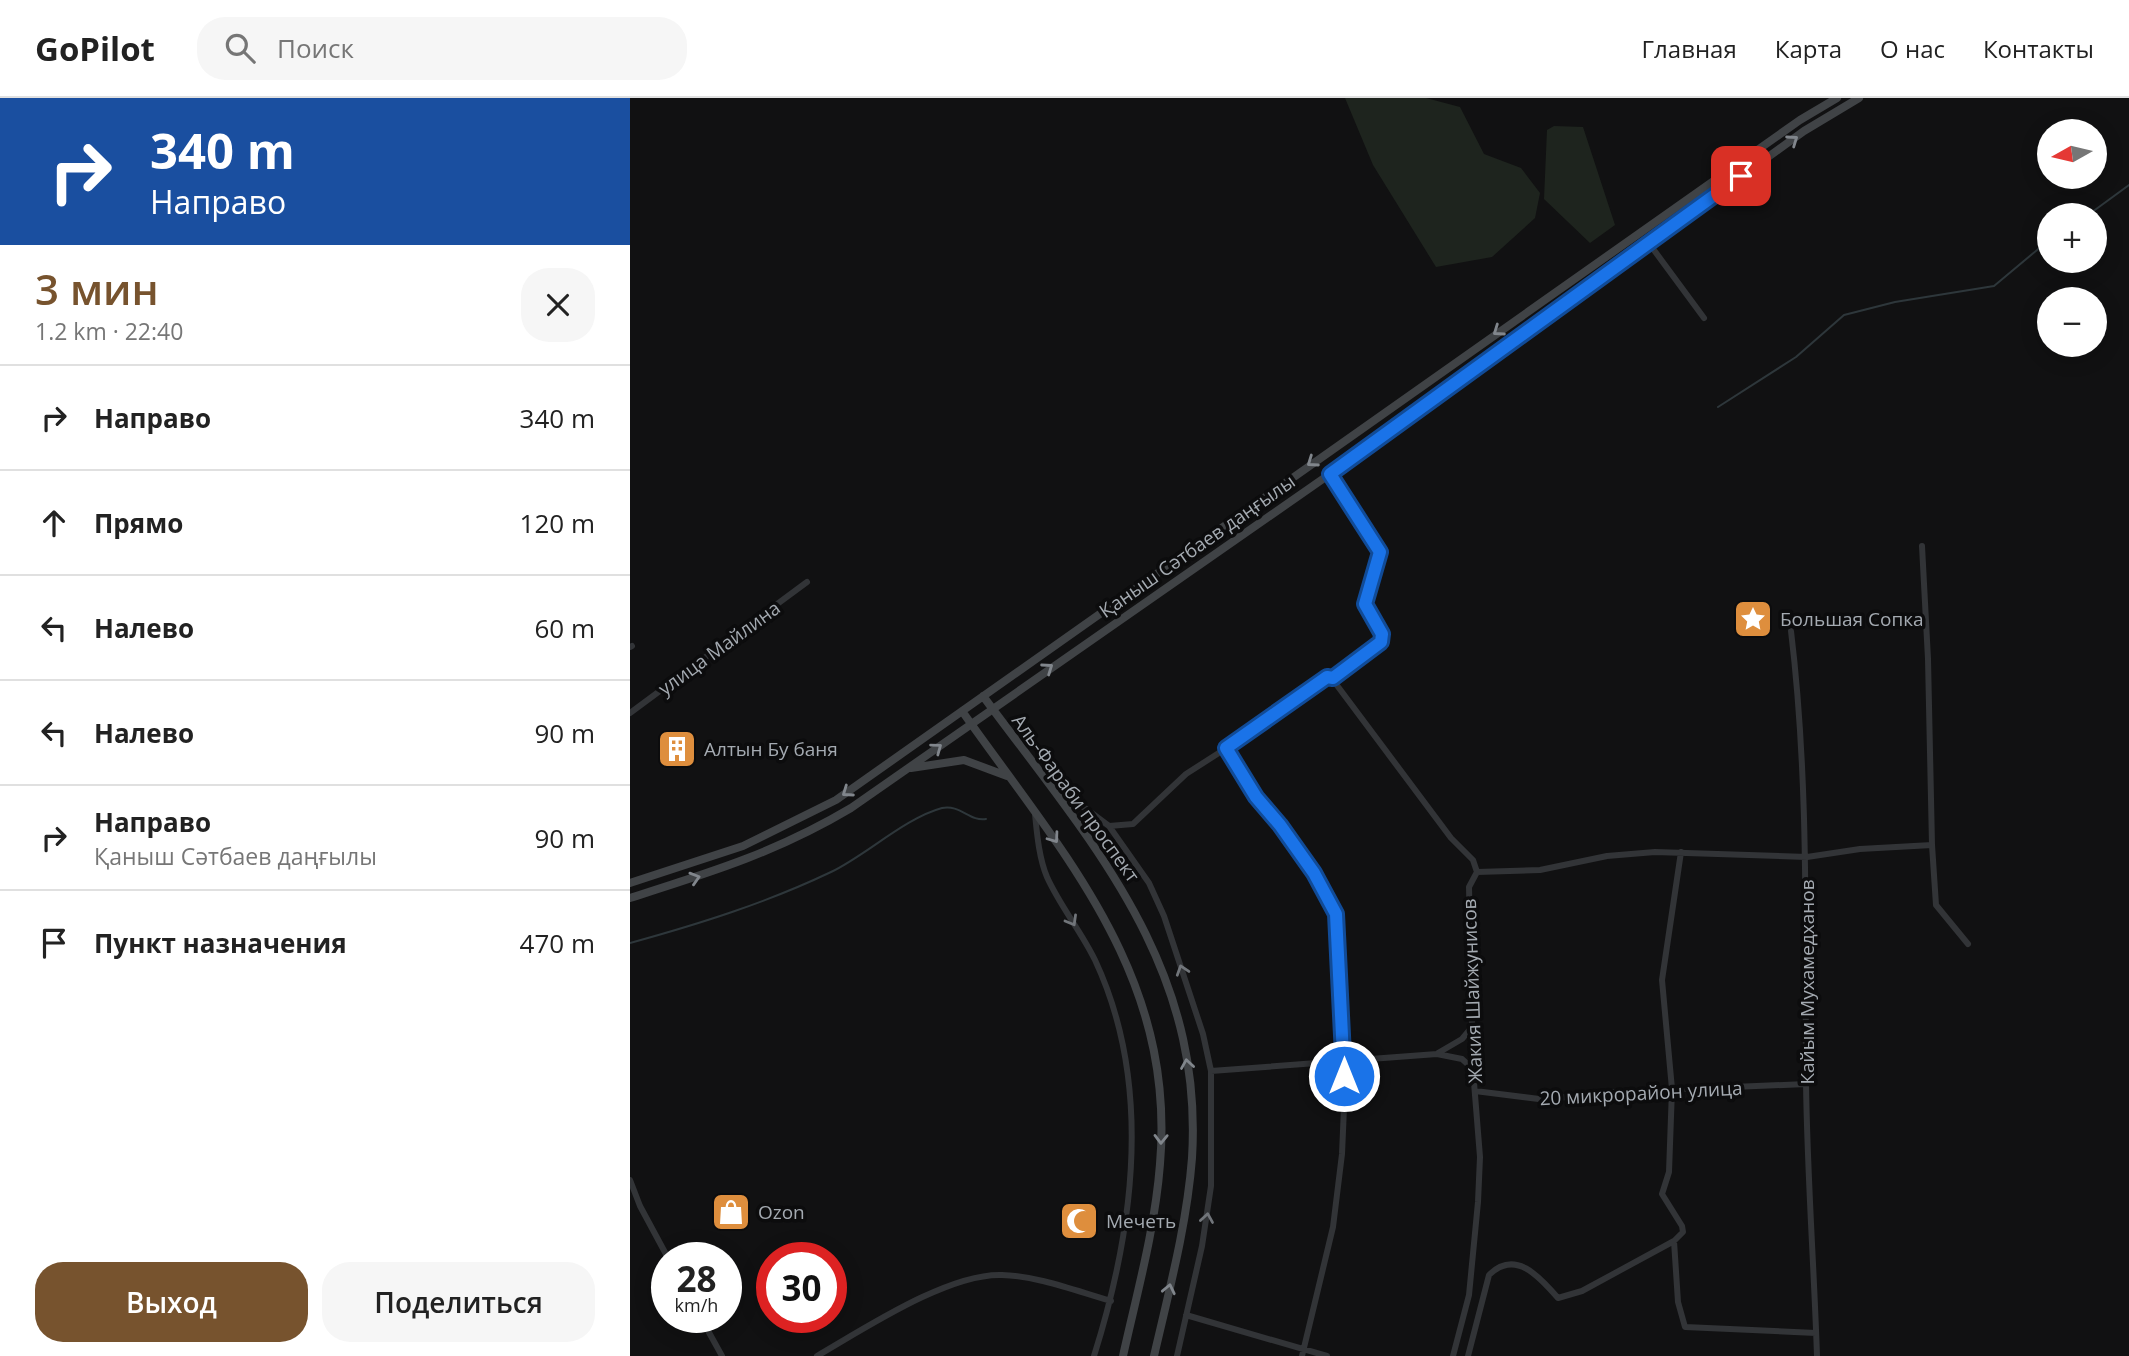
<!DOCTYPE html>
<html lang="ru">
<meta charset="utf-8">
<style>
body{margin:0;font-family:"Open Sans",sans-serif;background:#f6f6f6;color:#222;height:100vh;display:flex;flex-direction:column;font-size:26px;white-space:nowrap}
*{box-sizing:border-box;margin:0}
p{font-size:23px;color:#767676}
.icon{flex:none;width:38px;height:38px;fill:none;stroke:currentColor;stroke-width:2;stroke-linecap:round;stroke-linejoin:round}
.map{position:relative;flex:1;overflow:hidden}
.drawer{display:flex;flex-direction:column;background:#fff;width:630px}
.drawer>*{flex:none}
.hud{background:#1a4fa0;color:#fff;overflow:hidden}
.needle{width:46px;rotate:262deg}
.buttons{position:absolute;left:1407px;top:21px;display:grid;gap:14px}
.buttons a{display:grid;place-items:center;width:70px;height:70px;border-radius:50%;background:#fff;box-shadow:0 4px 18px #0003;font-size:35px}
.speed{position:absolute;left:21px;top:1144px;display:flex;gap:14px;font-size:35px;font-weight:700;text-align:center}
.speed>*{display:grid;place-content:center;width:91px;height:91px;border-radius:50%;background:#fff;box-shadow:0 4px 18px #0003;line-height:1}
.speed small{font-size:18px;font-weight:400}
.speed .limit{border:10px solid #d22;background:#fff;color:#111}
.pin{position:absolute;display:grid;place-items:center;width:60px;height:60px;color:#fff;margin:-30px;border-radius:14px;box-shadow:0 4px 10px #0006}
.me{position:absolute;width:77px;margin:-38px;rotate:0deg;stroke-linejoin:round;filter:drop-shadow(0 0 5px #0008)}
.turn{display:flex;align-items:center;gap:24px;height:147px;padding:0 35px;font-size:32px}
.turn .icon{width:91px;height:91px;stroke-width:2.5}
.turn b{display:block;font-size:49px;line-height:60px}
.round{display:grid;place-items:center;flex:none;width:74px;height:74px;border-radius:28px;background:#f6f6f6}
.headline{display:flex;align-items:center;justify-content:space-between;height:119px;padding:0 35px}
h1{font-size:42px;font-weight:600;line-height:52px;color:#77532e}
.action{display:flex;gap:14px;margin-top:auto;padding:14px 35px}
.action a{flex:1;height:80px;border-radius:28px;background:#77532e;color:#fff;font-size:28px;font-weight:600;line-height:80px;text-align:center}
.action a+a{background:#f6f6f6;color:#222}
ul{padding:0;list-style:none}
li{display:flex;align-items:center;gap:21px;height:105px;padding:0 35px;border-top:2px solid #e0e0e0}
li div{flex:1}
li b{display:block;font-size:26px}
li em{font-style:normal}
header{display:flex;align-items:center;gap:42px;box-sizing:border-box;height:98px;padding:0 35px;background:#fff;border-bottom:2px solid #e0e0e0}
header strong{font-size:33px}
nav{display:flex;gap:38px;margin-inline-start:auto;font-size:24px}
.search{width:490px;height:63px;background:#f6f6f6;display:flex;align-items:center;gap:18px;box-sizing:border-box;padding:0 24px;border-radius:28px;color:#767676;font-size:26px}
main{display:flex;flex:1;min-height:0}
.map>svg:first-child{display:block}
.green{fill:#1e241e}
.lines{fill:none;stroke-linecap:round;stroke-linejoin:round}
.stream{stroke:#2e373b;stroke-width:2}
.street{stroke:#323437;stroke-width:6}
.secondary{stroke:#404346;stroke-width:8}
.oneway{stroke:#81868c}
.oneway2{stroke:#71757a}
.route-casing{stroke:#114b97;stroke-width:18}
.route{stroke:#1a73e8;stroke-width:12}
.labels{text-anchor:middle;stroke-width:7;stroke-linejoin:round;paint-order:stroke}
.street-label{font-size:19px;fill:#a4aab1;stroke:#0c0c0d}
.poi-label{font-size:19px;fill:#a4aab1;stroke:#0c0c0d;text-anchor:start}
</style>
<header>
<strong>GoPilot</strong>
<div class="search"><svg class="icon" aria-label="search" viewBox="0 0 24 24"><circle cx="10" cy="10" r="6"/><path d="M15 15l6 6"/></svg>Поиск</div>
<nav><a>Главная</a><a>Карта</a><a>О нас</a><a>Контакты</a></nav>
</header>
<main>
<section class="drawer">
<div class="hud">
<div class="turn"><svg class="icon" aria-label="right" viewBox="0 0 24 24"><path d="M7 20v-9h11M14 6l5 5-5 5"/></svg><div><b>340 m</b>Направо</div></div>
</div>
<div class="headline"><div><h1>3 мин</h1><p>1.2 km · 22:40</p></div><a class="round"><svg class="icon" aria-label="close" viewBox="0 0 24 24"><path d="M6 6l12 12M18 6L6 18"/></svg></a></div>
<ul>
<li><svg class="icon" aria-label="right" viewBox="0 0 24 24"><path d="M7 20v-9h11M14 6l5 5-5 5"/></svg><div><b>Направо</b></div><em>340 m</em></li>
<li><svg class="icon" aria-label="ahead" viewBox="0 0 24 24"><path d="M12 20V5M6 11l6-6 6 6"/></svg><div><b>Прямо</b></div><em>120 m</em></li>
<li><svg class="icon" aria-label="left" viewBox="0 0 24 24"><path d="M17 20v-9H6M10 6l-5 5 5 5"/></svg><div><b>Налево</b></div><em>60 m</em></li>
<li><svg class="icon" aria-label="left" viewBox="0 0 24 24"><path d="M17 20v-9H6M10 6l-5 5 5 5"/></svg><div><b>Налево</b></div><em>90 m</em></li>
<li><svg class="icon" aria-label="right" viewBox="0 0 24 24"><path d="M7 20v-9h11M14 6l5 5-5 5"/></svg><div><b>Направо</b><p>Қаныш Сәтбаев даңғылы</p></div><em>90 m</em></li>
<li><svg class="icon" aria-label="arrive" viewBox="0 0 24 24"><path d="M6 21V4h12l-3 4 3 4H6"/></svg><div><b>Пункт назначения</b></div><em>470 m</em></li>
</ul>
<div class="action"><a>Выход</a><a>Поделиться</a></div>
</section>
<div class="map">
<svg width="1499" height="1258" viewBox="0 0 1499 1258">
<rect width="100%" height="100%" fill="#111112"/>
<path class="green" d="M715,0H796L830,9L854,56L891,70L910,95L905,120L862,159L806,169L743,67Z
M924,28L953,29L985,127L960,145L914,101L917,32Z"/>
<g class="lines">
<path class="stream" d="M1458,117L1499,87
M1088,309L1166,259L1214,217L1265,204L1364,188L1419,142
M0,845C69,826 136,805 201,774C235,758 275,720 312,710C330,706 340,724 356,721"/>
<path class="street" d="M1018,144L1074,220
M700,376L750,454L735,506L753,540L748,549L703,580
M1161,533C1179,682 1175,832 1176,983C1177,1074 1184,1167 1187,1258
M0,549L2,548
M0,615L177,484
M595,651L700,578L821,740L843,762L847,774L839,789L843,972L850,1059L848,1104L839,1197L823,1258
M427,697L455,710L479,728L519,785L534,818L573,936L581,973V1088L572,1148L547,1258
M405,716C407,736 409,760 417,779C430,808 451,833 465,862C523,986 504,1131 464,1258
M479,728L503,726L556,676L595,651L626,700L650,727L684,775L706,816L716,963L712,1056L703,1129L672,1258
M1302,747L1306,807L1338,846
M847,774L910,772L977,758L1025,754L1177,759L1230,751L1302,747L1298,561L1292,448
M808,955L832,941L842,929
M581,973L807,956L832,961L843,971
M845,993L917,1002L961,995L1176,986
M0,1082L10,1108L38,1160
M1044,1143L1048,1204L1055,1229L1186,1235
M556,1217L697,1258
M71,1220L92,1258
M187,1258C234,1231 318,1175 372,1177C408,1178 446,1193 481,1203
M838,1258L859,1177C885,1151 909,1178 928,1200L952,1193L1044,1143L1053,1134L1052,1128L1032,1096L1039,1074L1042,991L1032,882L1051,754"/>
<path class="secondary" d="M353,598C460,743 574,865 562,1060C557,1126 539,1193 524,1258
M332,613C433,756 546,877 530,1066C525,1131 507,1195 493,1258
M281,670L334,662L377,678
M0,785L113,748L206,702L1170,22L1207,0
M0,800C82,774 147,754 221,710L700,376L1174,33L1229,0"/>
</g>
<defs><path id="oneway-chevron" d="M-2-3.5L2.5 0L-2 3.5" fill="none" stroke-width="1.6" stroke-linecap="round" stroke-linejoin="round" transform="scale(1.75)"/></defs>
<g class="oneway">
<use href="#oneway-chevron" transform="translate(1163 42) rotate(-35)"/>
<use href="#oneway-chevron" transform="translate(868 233) rotate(145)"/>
<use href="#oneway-chevron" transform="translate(682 364) rotate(145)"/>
<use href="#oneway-chevron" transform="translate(418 570) rotate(-35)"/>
<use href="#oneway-chevron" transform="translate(307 650) rotate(-36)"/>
<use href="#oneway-chevron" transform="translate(217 694) rotate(145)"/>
<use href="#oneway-chevron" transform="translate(424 740) rotate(54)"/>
<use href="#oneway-chevron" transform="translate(65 780) rotate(-17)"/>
<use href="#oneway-chevron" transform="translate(557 966) rotate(-99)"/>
<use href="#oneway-chevron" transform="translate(531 1041) rotate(91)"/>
<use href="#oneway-chevron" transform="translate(539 1191) rotate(-78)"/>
</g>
<g class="oneway2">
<use href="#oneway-chevron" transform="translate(442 823) rotate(60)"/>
<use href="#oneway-chevron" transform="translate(552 872) rotate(-108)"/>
<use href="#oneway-chevron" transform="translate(577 1120) rotate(-81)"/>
</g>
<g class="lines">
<defs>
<path id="route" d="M714,978L706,816L684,775L650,727L626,699L596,650L697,579L703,580L751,544L752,536L735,506L750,454L700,376L1111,78"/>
</defs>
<use href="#route" class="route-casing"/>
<use href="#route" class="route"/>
</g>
<defs>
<symbol id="sight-square" viewBox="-11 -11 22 22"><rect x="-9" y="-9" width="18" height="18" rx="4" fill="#de8e3d" stroke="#0c0c0d"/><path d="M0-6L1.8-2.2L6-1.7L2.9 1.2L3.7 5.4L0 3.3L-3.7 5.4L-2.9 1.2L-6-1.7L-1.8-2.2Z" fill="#fff"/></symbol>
<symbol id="building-square" viewBox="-11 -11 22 22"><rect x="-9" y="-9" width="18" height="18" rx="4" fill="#de8e3d" stroke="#0c0c0d"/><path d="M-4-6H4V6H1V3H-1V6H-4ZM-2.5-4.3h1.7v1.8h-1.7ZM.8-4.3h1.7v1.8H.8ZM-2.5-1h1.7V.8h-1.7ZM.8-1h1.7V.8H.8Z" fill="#fff"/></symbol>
<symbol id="shop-square" viewBox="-11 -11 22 22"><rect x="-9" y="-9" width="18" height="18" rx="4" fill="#de8e3d" stroke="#0c0c0d"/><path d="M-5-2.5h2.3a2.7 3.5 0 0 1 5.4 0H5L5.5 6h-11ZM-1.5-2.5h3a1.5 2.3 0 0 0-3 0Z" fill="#fff"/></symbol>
<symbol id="mosque-square" viewBox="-11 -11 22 22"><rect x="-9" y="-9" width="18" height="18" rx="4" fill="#de8e3d" stroke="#0c0c0d"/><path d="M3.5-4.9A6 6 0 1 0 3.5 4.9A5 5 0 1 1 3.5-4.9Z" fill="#fff"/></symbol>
</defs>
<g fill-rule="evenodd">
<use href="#sight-square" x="1101" y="499" width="44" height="44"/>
<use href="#building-square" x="25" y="629" width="44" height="44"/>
<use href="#shop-square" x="79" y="1092" width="44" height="44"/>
<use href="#mosque-square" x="427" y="1101" width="44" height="44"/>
</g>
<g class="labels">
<g class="street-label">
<text transform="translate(567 448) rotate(-35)" y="7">Қаныш Сәтбаев даңғылы</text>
<text transform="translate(89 550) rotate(-36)" y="7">улица Майлина</text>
<text transform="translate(446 700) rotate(54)" y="7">Аль-Фараби проспект</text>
<text transform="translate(1177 884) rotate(-90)" y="7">Кайым Мухамедханов</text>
<text transform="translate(842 893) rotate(-92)" y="7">Жакия Шайжунисов</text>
<text transform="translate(1011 995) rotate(-3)" y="7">20 микрорайон улица</text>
</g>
<g class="poi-label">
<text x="1150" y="528">Большая Сопка</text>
<text x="74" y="658">Алтын Бу баня</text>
<text x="128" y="1121">Ozon</text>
<text x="476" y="1130">Мечеть</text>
</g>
</g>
</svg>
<div class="buttons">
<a><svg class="needle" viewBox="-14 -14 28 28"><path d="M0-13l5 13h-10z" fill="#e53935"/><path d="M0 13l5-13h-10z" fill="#767676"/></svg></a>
<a>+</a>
<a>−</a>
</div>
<div class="speed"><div>28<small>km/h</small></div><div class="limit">30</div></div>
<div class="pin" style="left:1111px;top:78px;background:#d93025"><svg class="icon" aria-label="arrive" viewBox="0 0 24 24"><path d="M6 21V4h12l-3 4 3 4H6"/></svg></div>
<svg class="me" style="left:714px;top:978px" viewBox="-20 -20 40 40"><circle r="17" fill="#1a73e8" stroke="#fff" stroke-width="3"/><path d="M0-11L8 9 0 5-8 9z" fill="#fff"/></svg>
</div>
</main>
